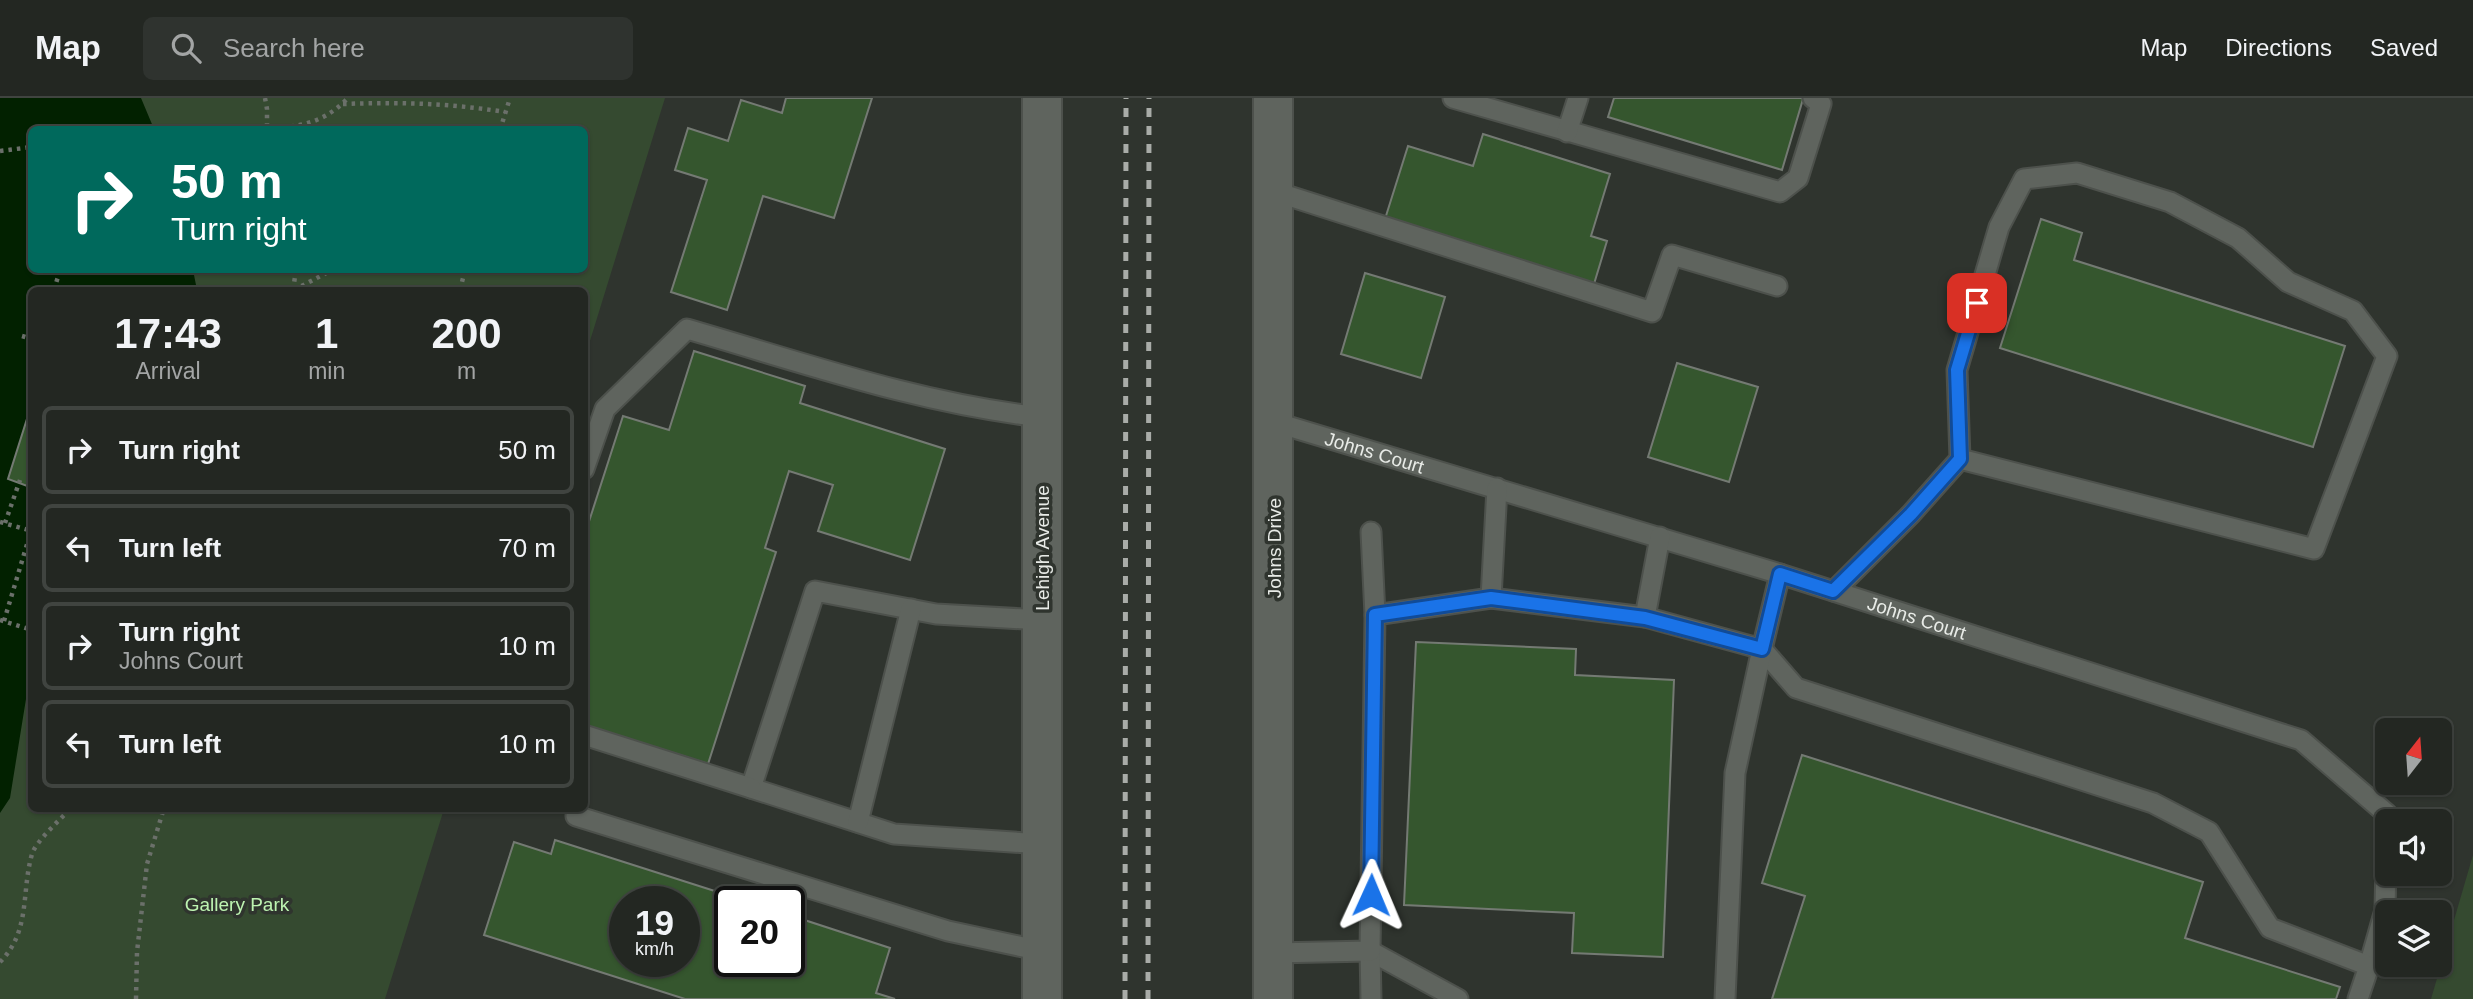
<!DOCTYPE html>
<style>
body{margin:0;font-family:Arial,sans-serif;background:#2f332f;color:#f1f3f6;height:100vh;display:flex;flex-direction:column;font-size:26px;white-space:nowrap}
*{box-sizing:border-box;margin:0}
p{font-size:23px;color:#a3a5a5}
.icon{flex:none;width:38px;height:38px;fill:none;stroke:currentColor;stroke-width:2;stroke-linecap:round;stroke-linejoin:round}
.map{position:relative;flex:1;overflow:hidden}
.details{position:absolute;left:28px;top:189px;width:560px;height:525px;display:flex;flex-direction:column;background:#232722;border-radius:10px;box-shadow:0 2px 5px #0004,0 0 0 2px #404440}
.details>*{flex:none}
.banner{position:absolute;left:28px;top:28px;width:560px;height:147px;border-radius:10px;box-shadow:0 2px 5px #0004,0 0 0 2px #404440;background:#00695c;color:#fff;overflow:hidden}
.needle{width:46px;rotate:17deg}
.buttons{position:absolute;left:2375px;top:620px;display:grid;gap:14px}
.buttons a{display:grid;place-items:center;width:77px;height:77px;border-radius:10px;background:#232722;box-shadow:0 2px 5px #0004,0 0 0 2px #404440;font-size:35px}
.speed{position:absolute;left:609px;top:788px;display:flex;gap:14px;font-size:35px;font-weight:700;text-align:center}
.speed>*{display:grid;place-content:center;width:91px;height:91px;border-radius:50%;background:#232722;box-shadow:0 2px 5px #0004,0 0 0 2px #404440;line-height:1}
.speed small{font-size:18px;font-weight:400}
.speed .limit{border:4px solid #111;border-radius:10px;background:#fff;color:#111}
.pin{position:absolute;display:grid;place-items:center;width:60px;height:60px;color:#fff;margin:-30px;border-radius:14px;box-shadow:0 4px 10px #0006}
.me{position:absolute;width:77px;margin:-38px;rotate:1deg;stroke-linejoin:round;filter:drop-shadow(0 0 5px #0008)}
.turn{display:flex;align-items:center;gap:24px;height:147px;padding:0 28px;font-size:32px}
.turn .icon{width:91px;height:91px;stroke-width:2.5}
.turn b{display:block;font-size:49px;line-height:60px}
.eta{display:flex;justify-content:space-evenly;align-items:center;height:119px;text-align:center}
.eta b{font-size:42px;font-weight:600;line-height:49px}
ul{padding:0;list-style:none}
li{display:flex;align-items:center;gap:21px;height:88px;margin:0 14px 10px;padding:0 14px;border:4px solid #404440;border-radius:10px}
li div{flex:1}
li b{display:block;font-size:26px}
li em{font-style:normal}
header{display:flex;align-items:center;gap:42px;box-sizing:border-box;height:98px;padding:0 35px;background:#232722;border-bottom:2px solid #404440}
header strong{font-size:33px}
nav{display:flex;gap:38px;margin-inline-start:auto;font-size:24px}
.search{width:490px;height:63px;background:#2f332f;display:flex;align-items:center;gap:18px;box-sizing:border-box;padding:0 24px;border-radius:10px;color:#a3a5a5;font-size:26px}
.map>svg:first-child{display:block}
.green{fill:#354a30;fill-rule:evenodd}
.water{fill:#022100}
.building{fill:#35562e;stroke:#747a73;stroke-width:2;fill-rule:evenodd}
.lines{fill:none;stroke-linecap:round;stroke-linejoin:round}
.service-casing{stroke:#4d514c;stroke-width:23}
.tertiary-casing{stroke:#4d514c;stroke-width:42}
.path{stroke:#6b706a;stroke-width:4.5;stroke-dasharray:3.5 5;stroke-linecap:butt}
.service{stroke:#5f645e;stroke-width:19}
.tertiary{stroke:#5f645e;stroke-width:38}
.rail{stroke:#a9aca8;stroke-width:5;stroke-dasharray:9 9;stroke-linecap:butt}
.route-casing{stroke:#114b97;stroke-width:18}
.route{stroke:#1a73e8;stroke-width:12}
.labels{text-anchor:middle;stroke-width:7;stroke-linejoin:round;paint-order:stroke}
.street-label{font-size:19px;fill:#e8ebe7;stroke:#2f342e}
.park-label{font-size:19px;fill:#bdf3b1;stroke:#2f342e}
</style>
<header>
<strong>Map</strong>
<div class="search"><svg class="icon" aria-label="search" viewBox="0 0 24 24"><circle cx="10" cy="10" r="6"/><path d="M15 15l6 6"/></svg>Search here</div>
<nav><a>Map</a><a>Directions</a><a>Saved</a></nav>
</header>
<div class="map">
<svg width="2473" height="901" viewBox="0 0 2473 901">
<rect width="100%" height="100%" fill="#2f342e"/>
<path class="green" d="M0,0H665L585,259L584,192H32V710L444,711L385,901H0ZM32,32H584V172H32Z
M2473,757V901H2431Z"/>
<path class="water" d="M0,0H141L154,31L32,32V172H193L197,192H32L31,570L10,700L0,715Z"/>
<path class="building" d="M786,0H872L834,120L763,98L727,212L671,194L707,82L675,72L688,30L728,43L741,2L782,15Z
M1614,0H1801L1803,1L1782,72L1608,19Z
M1483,36L1610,76L1591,138L1607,143L1594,186L1385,121L1408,48L1473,68Z
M2041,121L2082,135L2074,162L2345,248L2313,349L2000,250Z
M1365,175L1445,199L1421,280L1341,256Z
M694,253L805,288L800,305L945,351L910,462L818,433L833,387L789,373L765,450L776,454L708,666L584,627V439L623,318L669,332Z
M1677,265L1758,289L1729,384L1648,359Z
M32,305V385L30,389L8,381Z
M1416,544L1576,551L1575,577L1674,582L1663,859L1572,855L1574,815L1404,807Z
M1802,657L2203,784L2185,840L2340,889L2336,901H1772L1805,798L1762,785Z
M555,742L746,803H730V863H789V817L890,850L876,895L895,901H685L484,837L514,744L551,756ZM625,803H684V863H625Z"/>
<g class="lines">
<defs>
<g id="service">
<path d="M1453,0L1780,94L1798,80L1821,6L1813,0"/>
<path d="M1567,34L1578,0"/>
<path d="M1273,93L1652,214L1672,157L1777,188"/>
<path id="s1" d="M1274,324L1780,476L2301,642L2387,716L2385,812L2369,868"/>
<path d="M584,371L605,311L687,231C804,265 921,306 1042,319"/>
<path d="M1371,434L1375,517"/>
<path d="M1834,493L1911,416L1960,361L2314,451L2387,258L2353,213L2288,184L2238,140L2170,104L2077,75L2024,81L1999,129L1957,272L1960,361"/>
<path d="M1491,500L1645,519L1660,439"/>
<path d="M1645,519L1762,551L1780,476"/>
<path d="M1042,522L936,516L815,493L751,690L894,736L1042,746"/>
<path d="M1762,551L1796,590L2153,705L2209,734L2270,830L2369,868L2358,901"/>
<path d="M584,637L751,690"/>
<path d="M576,718L948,833L1042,853"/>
<path d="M858,724L911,511"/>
<path d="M1370,853L1458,901"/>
<path d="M1370,853L1371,901"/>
<path d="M1273,855L1370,853L1375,517L1491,500L1497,390"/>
<path d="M1725,901L1735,675L1762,551"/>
</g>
<path id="tertiary" d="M1042,0V901
M1273,0V901"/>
</defs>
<use href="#service" class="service-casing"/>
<use href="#tertiary" class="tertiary-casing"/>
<path class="path" d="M265,0L267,11V30
M343,6C401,4 447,5 505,14
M248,32C289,28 317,32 348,0
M500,32L510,0
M0,53L32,49
M345,172H347
M54,192L60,172
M293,192L296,172
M294,192L332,172
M460,192L465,172
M22,238L32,241
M0,424L32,433
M5,425L20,382
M0,522L32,532
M4,523L31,433
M0,864C31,833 21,794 32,756C36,743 61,721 71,710
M136,901L137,854L147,766L164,710"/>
<use href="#service" class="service"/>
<use href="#tertiary" class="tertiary"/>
<path class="rail" d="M1125,901L1126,0
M1148,901L1149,0"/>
</g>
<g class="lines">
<defs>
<path id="route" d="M1371,797L1375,517L1491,500L1645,520L1762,551L1780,476L1833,493L1911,416L1960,361L1957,272L1977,205"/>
</defs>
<use href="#route" class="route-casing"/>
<use href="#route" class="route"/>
</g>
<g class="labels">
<g class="street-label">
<text dy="7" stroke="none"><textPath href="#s1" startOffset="105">Johns Court</textPath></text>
<text transform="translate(1042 450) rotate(-90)" y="7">Lehigh Avenue</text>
<text transform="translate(1274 450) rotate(-90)" y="7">Johns Drive</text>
<text dy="7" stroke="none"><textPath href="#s1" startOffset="672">Johns Court</textPath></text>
</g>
<g class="park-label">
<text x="237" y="813">Gallery Park</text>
</g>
</g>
</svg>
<div class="buttons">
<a><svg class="needle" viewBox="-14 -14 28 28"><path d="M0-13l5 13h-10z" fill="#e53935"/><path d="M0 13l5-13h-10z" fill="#a3a5a5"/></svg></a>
<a><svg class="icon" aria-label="sound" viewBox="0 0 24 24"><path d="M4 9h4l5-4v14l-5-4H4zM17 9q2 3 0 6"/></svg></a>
<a><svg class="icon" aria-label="layers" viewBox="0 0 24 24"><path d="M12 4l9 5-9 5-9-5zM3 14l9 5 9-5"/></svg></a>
</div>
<div class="speed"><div>19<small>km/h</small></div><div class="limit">20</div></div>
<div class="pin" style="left:1977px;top:205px;background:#d93025"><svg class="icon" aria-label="arrive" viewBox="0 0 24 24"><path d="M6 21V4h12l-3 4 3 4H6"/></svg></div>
<svg class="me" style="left:1371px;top:797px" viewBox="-20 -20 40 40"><path d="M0-17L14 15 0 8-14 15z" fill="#1a73e8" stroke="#fff" stroke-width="4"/></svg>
<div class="banner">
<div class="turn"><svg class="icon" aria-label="right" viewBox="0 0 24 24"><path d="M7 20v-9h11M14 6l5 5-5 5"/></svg><div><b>50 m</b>Turn right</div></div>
</div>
<section class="details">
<div class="eta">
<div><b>17:43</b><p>Arrival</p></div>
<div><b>1</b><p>min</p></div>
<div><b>200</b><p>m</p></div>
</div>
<ul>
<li><svg class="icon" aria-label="right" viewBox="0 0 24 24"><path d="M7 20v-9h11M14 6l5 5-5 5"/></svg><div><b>Turn right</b></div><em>50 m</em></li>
<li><svg class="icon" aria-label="left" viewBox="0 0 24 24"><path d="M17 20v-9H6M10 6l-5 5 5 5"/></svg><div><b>Turn left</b></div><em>70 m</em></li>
<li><svg class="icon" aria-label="right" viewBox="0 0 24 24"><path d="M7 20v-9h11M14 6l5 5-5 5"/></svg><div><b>Turn right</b><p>Johns Court</p></div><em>10 m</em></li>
<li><svg class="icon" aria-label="left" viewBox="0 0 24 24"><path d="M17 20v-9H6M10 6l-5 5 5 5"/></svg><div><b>Turn left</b></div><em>10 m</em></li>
</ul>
</section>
</div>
